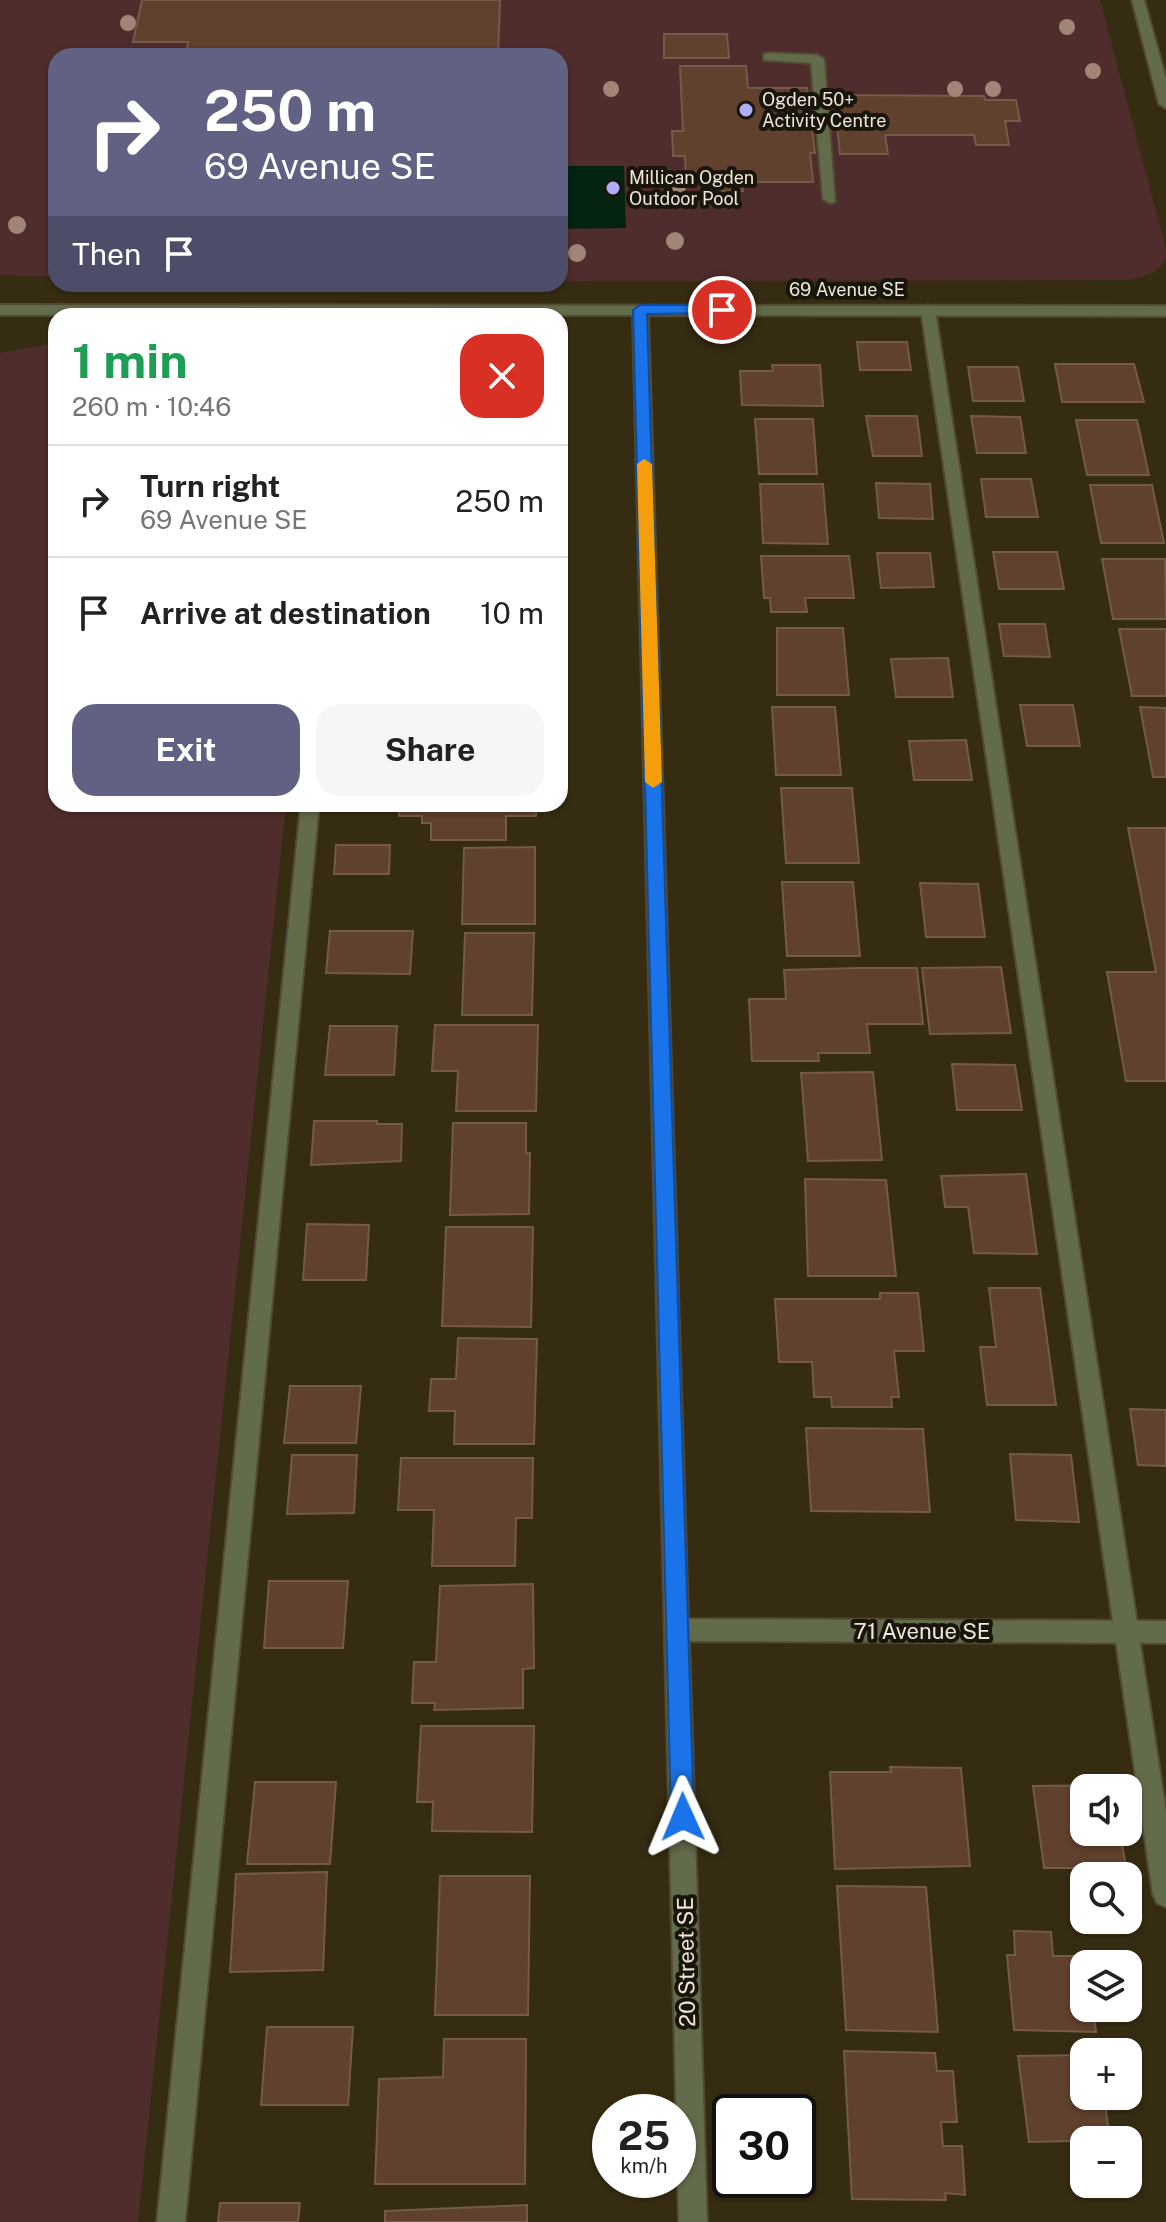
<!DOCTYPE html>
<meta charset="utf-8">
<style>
body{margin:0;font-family:"Public Sans",sans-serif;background:#f6f6f6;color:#222;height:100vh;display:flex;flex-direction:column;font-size:30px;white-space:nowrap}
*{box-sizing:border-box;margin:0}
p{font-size:26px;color:#767676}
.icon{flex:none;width:44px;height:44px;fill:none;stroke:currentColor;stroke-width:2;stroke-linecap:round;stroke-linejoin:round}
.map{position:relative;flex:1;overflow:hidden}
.panel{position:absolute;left:48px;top:308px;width:520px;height:504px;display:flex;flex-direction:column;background:#fff;border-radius:24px;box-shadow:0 2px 6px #0004}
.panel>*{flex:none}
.hud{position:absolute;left:48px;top:48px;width:520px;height:244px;border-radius:24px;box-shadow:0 2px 6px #0004;background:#616184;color:#fff;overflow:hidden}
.controls{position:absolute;left:1070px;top:1774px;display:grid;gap:16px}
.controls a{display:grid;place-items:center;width:72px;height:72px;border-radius:16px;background:#fff;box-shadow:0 2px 6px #0004;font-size:40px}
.speed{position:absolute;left:592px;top:2094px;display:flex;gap:16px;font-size:40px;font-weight:700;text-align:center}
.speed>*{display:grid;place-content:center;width:104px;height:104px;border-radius:50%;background:#fff;box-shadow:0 2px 6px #0004;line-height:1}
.speed small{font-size:20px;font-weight:400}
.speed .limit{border:4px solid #111;border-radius:12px;background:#fff;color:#111}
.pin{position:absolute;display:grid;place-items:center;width:68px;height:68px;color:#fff;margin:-34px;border:4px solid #fff;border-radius:50%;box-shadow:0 2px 8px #0007}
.me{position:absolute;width:88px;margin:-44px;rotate:359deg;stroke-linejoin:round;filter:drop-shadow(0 0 6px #0008)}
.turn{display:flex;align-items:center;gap:28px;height:168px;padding:0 24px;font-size:36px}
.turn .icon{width:104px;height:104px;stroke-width:2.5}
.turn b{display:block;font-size:56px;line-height:68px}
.then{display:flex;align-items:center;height:76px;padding:0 24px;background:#0003;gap:16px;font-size:30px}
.round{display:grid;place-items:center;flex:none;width:84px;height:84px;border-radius:24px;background:#f6f6f6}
.summary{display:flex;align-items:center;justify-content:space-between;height:136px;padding:0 24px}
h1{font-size:48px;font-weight:700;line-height:60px;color:#1e9e55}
.action{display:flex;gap:16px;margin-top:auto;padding:16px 24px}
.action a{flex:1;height:92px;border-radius:24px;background:#616184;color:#fff;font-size:32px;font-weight:700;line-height:92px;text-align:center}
.action a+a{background:#f6f6f6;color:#222}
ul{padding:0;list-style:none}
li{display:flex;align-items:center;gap:24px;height:112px;padding:0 24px;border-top:2px solid #e0e0e0}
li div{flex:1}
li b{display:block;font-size:30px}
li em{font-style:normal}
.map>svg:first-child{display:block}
.green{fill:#4f2d2c}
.water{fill:#042411}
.building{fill:#5f412d;stroke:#745a49;stroke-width:2}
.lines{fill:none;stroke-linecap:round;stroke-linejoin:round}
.service-casing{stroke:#534a32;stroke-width:4}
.minor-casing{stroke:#534a32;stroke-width:4}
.service{fill:#626b4a;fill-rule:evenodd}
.minor{fill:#626b4a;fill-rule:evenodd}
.tree{fill:#a18578}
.route{fill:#1a73e8;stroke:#114b97;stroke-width:2}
.slow{fill:#f59e0b}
.poi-dot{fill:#aeaefb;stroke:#1a150a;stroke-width:3}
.labels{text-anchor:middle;stroke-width:8;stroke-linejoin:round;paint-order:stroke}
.far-poi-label{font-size:18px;fill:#ede7d8;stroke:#1a150a;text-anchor:start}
.far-street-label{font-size:18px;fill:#ede7d8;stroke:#1a150a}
.street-label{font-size:22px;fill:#ede7d8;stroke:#1a150a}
</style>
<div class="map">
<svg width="1166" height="2222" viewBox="0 0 1166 2222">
<rect width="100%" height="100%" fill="#362c12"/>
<path class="green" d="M0,0H1100L1166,249V259L1154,273L1129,280L560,281V56H56V277L0,275Z
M56,343V804H286L138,2222H0V353Z"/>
<path class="water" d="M560,166H624L626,228L560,229Z"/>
<path class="building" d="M142,0H500L498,56H186L188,42H133Z
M664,34H727L729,58H664Z
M680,66H746L748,88H807L815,153H810L813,182H742L743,191H716L715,182H686L685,156H673L672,131H683Z
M834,95L984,96L985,100H1016L1020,121H1005L1009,145H976L974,135H885L888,154H840Z
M857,342H907L911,370H860Z
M1055,364H1134L1144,402H1062Z
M772,365H820L823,406L742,405L740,371H773Z
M968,367H1018L1024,401H973Z
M866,416H917L922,456H873Z
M971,416L1020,417L1026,453H977Z
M755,419H813L817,474H759Z
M1076,420H1137L1149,475H1087Z
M981,479H1031L1038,517H986Z
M876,483L930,484L933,519L879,518Z
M760,484H823L828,544L763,543Z
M1090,485H1152L1164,543H1101Z
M993,552H1057L1064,589H999Z
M877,553H930L934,587L881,588Z
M761,556H849L854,598H805L807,612H771L770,598H764Z
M1102,559H1165L1166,619H1113Z
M999,624H1045L1050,657L1004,656Z
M777,628H843L849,695H777Z
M1119,629H1166V696H1132Z
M948,658L953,697H896L891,659Z
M1020,705H1073L1080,746H1027Z
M772,707H835L841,775H776Z
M1140,707L1166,708V777H1153Z
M966,740L972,780H914L909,741Z
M781,788H852L859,863H786Z
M399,804H537L536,816H506V840H431V823H422V816H399Z
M1128,828H1166V1081H1126L1107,972H1156Z
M336,845H390L389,874H334Z
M535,847V924H462L464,848Z
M782,882H853L860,956H787Z
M920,883L978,884L985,937H926Z
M330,931H413L410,974L326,973Z
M465,933H534L532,1015H462Z
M1001,967L1011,1033L930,1034L922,968Z
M859,968H917L923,1024H867L870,1053H818L819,1061H752L749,999H786L784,970Z
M435,1025H538L536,1111H456L458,1071H432Z
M330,1026H397L394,1075H325Z
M952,1064L1015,1065L1022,1110H957Z
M873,1072L882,1160L808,1161L801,1073Z
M314,1121H377V1124H402L401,1161L311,1165Z
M453,1123H526V1153H530L529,1214L450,1215Z
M1026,1174L1037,1254L974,1253L968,1207H945L941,1176Z
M805,1179L886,1180L896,1276H808Z
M307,1224L369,1225L366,1280H303Z
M446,1227H533L531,1327L442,1326Z
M989,1288H1040L1056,1405H987L980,1347H996Z
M880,1293H918L924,1351H894L899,1397H891L892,1407H832L831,1397H814L812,1362H779L775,1299H880Z
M458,1338L537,1339L534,1444H454L455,1411H429L431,1379H456Z
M290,1386H361L356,1443H284Z
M1130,1409L1166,1410V1466L1138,1465Z
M806,1428L923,1429L930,1512L811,1511Z
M1010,1454L1071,1455L1079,1522L1016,1520Z
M292,1455H357L354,1513L287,1514Z
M401,1458H533L532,1518H516L515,1566H432L434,1510H398Z
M269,1581H348L343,1648H264Z
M533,1584L534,1668L523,1669V1708L434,1710L435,1703H412L414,1662H436L440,1586Z
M421,1726H534L532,1832L432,1831L433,1802H417Z
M890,1767L961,1768L970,1866L835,1869L830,1772H891Z
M255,1782H336L330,1864H247Z
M1113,1785L1114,1788H1084V1832H1120L1126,1868H1044L1033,1786Z
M327,1872L323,1970L230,1972L236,1874Z
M440,1876H530L528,2015H435Z
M837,1886L926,1887L938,2032L846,2030Z
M1014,1931L1051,1932L1053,1956H1088L1089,1964H1084V2008H1093L1096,2032L1014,2030L1007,1955H1015Z
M267,2027H353L348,2105H261Z
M444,2039H526L525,2184H375L379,2079L443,2077Z
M844,2051L935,2053L937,2071H953L957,2122H941L943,2146H962L965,2195L945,2193L946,2200L852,2199Z
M1084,2055V2096H1104L1110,2140L1029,2142L1018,2056Z
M220,2203H300L298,2222H218Z
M527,2205V2222H385V2211Z"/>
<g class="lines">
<defs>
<path id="service" d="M769,53L817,55L824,59L835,202L830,203L823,199L811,63L764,60V54Z
M928,305L935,310L1166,1812V1907L1157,1903L1153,1894L921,310Z
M301,804H319L185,2222H157Z"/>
<path id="minor" d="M1132,0H1144L1166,79V108L1159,104Z
M0,305L1166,306V316L648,315L688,1619L1166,1621V1643L689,1641L707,2222H679L633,315H0Z"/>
</defs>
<use href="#service" class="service-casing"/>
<use href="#minor" class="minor-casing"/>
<use href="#service" class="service"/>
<use href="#minor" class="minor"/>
</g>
<g class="tree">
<circle cx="128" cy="23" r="8"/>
<circle cx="1067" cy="27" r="8"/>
<circle cx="1093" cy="71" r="8"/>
<circle cx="611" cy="89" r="8"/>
<circle cx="955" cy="89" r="8"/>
<circle cx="993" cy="89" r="8"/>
<circle cx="678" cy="187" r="8"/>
<circle cx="17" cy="225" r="9"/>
<circle cx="675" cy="241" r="9"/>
<circle cx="577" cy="253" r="9"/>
</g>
<path class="route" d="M722,305L728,310L726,313L647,314L694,1817L690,1825L683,1828L675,1825L671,1817L633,310L640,305Z"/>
<path class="slow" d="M644,459L652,464L662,782L653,788L645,782L637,464Z"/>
<g class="poi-dot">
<circle cx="746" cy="110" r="8"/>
<circle cx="613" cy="188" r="8"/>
</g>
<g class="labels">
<g class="far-poi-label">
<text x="762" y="106">Ogden 50+<tspan x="762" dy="21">Activity Centre</tspan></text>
<text x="629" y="184">Millican Ogden<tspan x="629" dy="21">Outdoor Pool</tspan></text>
</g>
<g class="far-street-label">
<text x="847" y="296">69 Avenue SE</text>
</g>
<g class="street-label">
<text x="922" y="1639">71 Avenue SE</text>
<text transform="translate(686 1962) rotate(-91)" y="8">20 Street SE</text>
</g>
</g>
</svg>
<div class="controls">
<a><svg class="icon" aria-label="sound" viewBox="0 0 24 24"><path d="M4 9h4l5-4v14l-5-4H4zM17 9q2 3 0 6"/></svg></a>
<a><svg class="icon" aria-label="search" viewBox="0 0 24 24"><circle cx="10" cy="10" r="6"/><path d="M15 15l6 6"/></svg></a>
<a><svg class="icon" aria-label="layers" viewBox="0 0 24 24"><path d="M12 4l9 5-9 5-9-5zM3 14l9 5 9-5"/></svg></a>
<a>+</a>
<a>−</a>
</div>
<div class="speed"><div>25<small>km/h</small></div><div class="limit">30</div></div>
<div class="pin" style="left:722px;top:310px;background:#d93025"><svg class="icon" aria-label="arrive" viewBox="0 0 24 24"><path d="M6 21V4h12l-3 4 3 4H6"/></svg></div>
<svg class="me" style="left:683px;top:1817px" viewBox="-20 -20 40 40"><path d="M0-17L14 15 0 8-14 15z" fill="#1a73e8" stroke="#fff" stroke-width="4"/></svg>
<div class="hud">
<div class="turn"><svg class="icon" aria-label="right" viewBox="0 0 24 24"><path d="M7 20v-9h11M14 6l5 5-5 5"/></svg><div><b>250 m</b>69 Avenue SE</div></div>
<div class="then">Then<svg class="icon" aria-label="arrive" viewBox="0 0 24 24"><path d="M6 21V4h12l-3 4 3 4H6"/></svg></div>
</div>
<section class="panel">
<div class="summary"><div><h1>1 min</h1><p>260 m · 10:46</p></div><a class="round" style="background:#d93025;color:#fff"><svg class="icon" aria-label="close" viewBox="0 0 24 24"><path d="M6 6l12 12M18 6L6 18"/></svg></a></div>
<ul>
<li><svg class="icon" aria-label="right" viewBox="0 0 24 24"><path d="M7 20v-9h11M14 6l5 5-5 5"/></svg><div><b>Turn right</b><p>69 Avenue SE</p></div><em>250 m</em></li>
<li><svg class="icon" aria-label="arrive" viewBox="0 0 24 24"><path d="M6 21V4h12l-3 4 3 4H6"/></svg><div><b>Arrive at destination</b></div><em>10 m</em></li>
</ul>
<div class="action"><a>Exit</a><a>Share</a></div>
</section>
</div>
